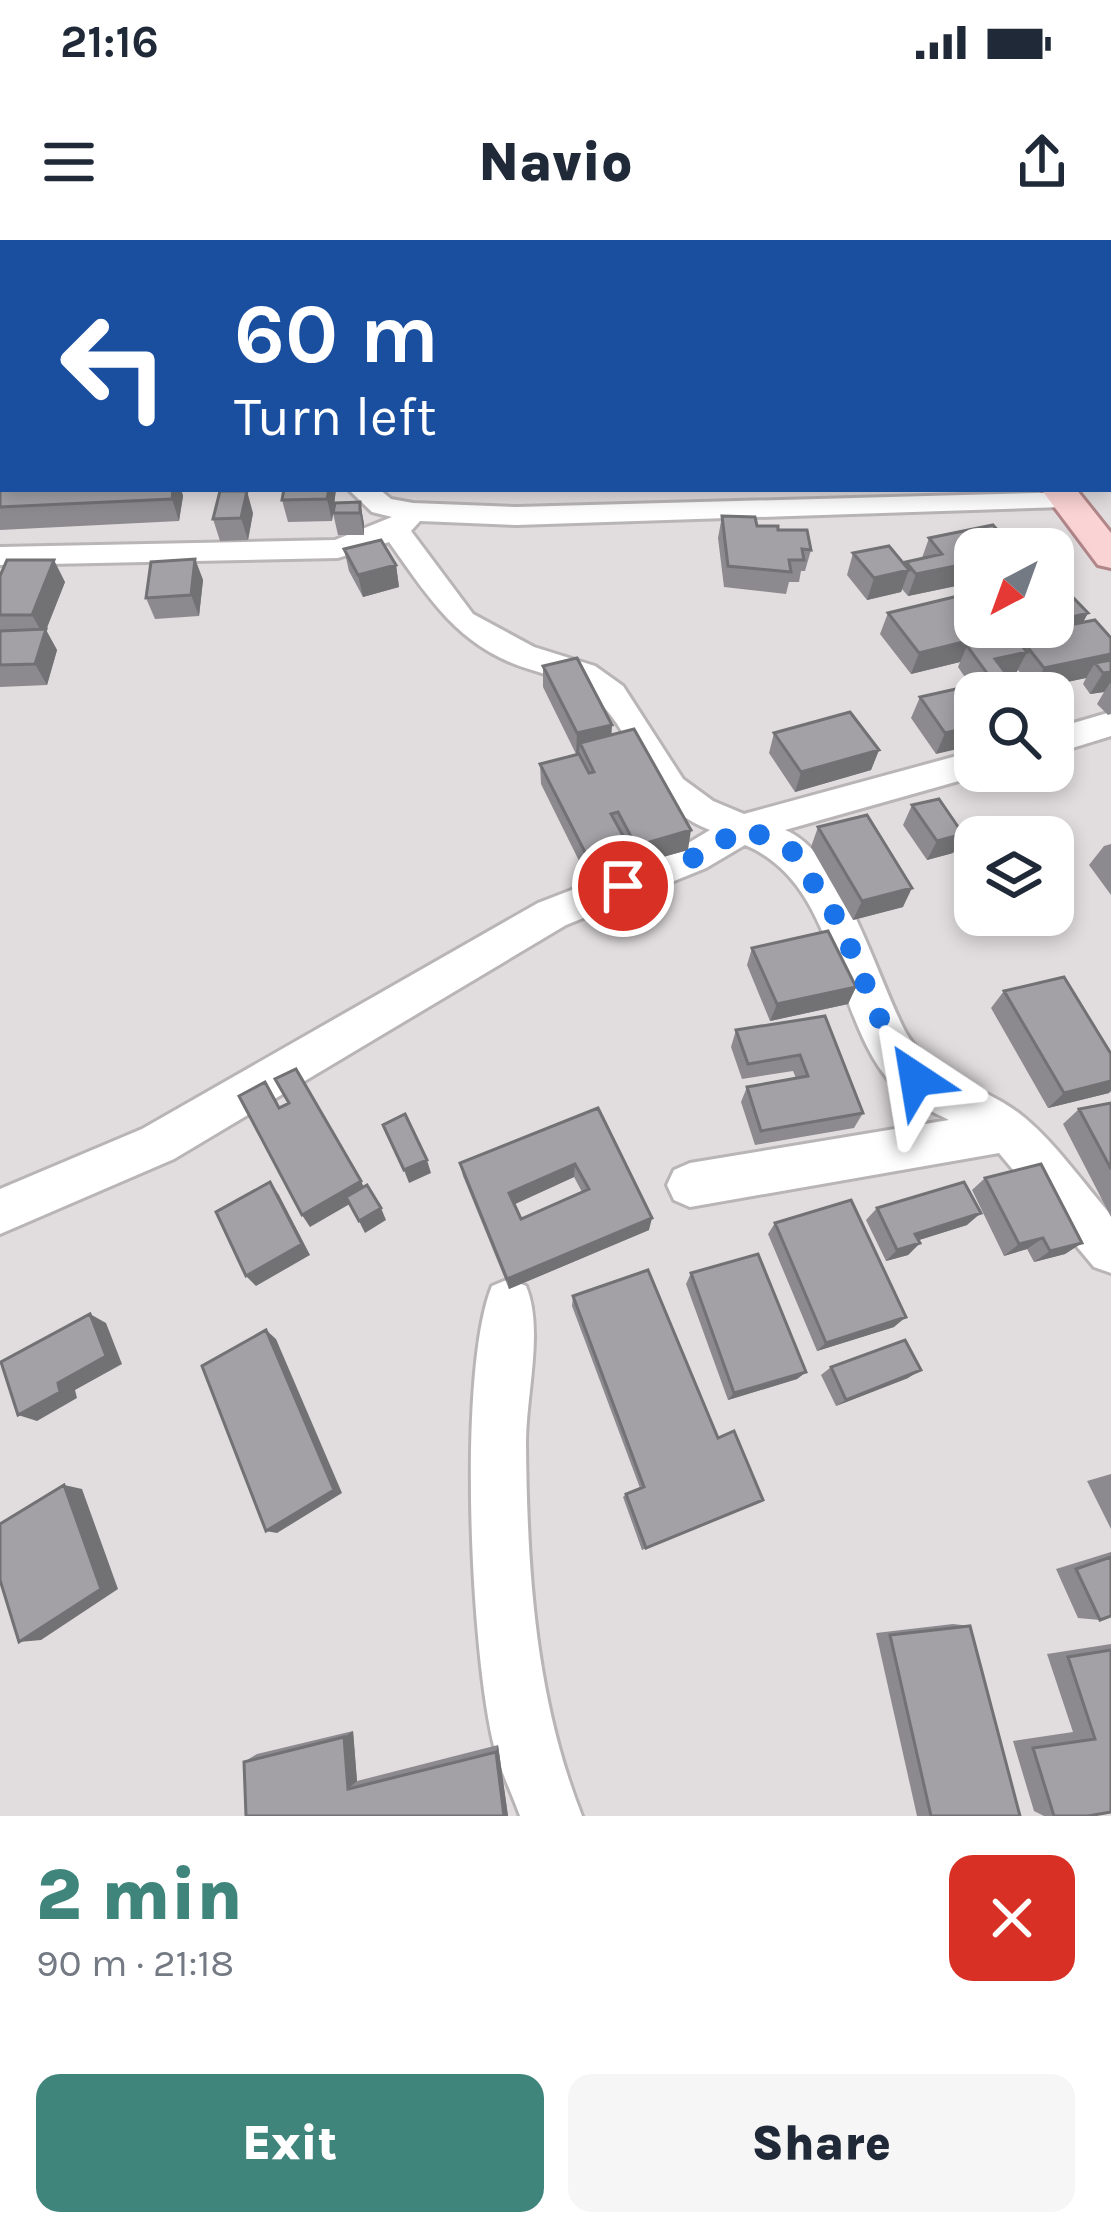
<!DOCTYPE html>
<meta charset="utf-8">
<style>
body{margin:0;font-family:Karla,sans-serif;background:#f6f6f7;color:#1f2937;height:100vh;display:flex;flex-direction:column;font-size:45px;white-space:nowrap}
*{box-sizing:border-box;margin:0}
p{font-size:39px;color:#747a83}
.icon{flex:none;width:66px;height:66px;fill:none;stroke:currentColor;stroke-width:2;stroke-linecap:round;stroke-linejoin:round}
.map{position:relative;height:1576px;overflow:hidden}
.panel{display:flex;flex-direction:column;background:#fff;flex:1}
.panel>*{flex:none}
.top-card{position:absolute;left:0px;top:0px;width:1113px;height:252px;box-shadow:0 6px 18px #0003;background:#1a4fa0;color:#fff;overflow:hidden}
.needle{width:78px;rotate:221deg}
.buttons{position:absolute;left:954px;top:288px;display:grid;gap:24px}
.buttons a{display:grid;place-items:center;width:120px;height:120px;border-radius:24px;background:#fff;box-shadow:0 6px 18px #0003;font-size:60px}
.pin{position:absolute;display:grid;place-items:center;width:102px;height:102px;color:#fff;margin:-51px;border:6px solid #fff;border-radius:50%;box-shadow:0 3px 12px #0007}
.me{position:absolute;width:132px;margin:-66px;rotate:327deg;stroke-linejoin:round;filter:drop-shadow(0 0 9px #0008)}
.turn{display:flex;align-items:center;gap:42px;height:252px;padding:0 36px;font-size:54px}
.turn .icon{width:156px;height:156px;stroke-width:2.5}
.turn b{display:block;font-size:84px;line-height:102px}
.round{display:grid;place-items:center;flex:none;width:126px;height:126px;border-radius:24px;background:#f6f6f7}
.summary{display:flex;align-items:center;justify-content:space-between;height:204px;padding:0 36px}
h1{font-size:72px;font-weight:800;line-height:90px;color:#3f857c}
.primary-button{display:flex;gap:24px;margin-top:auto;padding:24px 36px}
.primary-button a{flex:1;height:138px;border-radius:24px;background:#3f857c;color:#fff;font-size:48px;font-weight:800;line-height:138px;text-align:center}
.primary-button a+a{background:#f6f6f7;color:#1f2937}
.status{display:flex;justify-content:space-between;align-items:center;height:84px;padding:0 60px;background:#fff;direction:ltr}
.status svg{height:33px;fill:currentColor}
header{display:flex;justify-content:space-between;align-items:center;height:156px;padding:0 36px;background:#fff;font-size:54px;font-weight:800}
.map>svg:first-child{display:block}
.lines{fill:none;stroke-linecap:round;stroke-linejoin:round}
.minor-casing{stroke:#b9b5b7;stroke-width:6}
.major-casing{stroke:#b18688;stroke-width:6}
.minor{fill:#fff;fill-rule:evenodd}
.major{fill:#fad3d4;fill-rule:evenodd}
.wall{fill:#8c8a8e;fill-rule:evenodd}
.shaded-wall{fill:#727174}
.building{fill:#a3a1a5;stroke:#727174;stroke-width:3;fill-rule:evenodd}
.route{stroke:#1a73e8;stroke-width:21;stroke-dasharray:0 37.8}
</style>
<div class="status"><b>21:16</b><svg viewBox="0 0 49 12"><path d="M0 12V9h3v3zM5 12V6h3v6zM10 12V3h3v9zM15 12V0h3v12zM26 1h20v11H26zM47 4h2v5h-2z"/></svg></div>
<header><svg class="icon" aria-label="menu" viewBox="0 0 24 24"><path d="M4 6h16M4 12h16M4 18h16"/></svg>Navio<svg class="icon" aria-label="share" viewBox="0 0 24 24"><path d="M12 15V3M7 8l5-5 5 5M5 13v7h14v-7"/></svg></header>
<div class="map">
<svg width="1111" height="1576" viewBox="0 0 1111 1576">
<rect width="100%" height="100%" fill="#e1dddf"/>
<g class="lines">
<defs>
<path id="minor" d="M469,0H491V3H469Z
M0,86H3V103H0Z
M348,249H379L391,259L413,263L517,267L1074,252V264L1064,267L517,285L420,281L411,291L473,374L534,407L595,426L623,446L683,539L713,561L744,574L975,511V531L987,533L785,590C844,614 877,739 906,793C933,840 986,845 1025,878C1057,905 1083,943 1111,975V1033L1094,1027L999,913L690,967L674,960L667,945L674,930L690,923L949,880C934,872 913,864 900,852C830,787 844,646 745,605L706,628L566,685L174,919L0,994V949L142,889L538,663L680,608L710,590C634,559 645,506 597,460C573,438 542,435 512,423C453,399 425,352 389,302L338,318L0,325V307L335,300L392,277L372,272Z
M1111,472V496L1053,514V489Z
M509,1039L526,1046C544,1089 526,1155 526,1202C527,1330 535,1457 582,1576H520C512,1553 500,1530 494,1506C471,1414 457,1131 492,1046Z"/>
<path id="major" d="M873,0H899L901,3H875Z
M1041,249H1076L1111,293V328L1098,325Z"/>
</defs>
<use href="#minor" class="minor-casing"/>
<use href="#major" class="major-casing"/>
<use href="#minor" class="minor"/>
<use href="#major" class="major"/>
</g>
<path class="wall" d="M702,0H738V3H703Z
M784,0H849L848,3H784Z
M0,243L3,249H181L183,256L179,281L0,290Z
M284,249H336L332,281L288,282L282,260Z
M360,262L364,284V295H338L333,273Z
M253,273L248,300L220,301L213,279Z
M722,276L778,290L811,310L805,331H801L799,342H789L786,354L724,347L718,298Z
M929,298L975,309V342L908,356L902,349L901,352L867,360L847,335L853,313L904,325L906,322L922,318Z
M344,309L396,325L399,347L363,357L349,331Z
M195,319L203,340L199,376L155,379L146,358Z
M0,336L65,342L46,390L57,410L47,445L0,447Z
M888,373L988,402L1013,397L1004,387H1053L1088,373L1083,382L1111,398V474L1108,475L1097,464L1104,452L1090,454L1083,444L1086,438L1033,449L1018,430L1016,433L1007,435L1000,452L936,514L911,478L920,457L971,446L958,427L960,422L911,434L880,394Z
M543,426L611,495L688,610L634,625L630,618L629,630L589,641L541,544L540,524L576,514L543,447Z
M774,493L879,510L871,530L795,552L769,513Z
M912,565L963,594L953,613L927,620L903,585Z
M818,587L903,667L853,680L811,607Z
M1111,604V655L1089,625L1104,606Z
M752,708L856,747L848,764L770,781L747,725Z
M1004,751L1109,853L1048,868L991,768Z
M825,776L863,873L854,888L755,905L741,862L747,847L796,838L793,831L742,839L731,807L736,790Z
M1111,863V977L1063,884L1079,869Z
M598,868L649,990L509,1049L463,936L460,923ZM574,937L582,952L521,979L514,964Z
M985,938L1082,1003L1065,1014L1034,1022L1027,1009L1004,1016L972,950Z
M877,968L967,985L919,1000L920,1003L908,1015L886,1021L866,980Z
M775,983L894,1087L817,1111L768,994Z
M691,1033L806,1132L797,1139L728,1160L686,1044Z
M573,1056L763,1260L642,1310L623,1257L626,1254L640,1248L572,1066Z
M831,1127L908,1138L836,1166L821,1135Z
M1111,1234V1289L1087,1241Z
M1111,1312V1376L1100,1380L1078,1378L1056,1329Z
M953,1384L970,1386L1020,1576H917L876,1393Z
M1111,1404V1572L1088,1576H1044L1034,1571L1013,1501L1073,1492L1047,1414Z
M353,1491L357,1541L498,1505L508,1576H246L244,1522L257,1514Z"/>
<path class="shaded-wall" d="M173,249H181L183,256L179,281L172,259Z
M329,249H336L332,281L327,259Z
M247,251L253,273L248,300L241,278Z
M360,262L364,284V295L360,273Z
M195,319L203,340L199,376L191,355Z
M54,320L65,342L46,390L57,410L47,445L35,424L44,396L32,375Z
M975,322V342L908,356L916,334Z
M396,325L399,347L363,357L358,335Z
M909,330L901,352L867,360L874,338Z
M1088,373L1076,395L1025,404L1033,387H1053V382Z
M991,395L981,417L967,406L960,422L911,434L919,413Z
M1027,412L1016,433L992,439L995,419Z
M1111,414V444L1110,443L1104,452L1090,454L1103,433L1095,423L1086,438L1033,449L1044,428Z
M1008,436L1000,453L992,440Z
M612,485L611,506L580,503L579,513L576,514L577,493Z
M975,486V505L936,514L945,493Z
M879,510L871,530L795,552L801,532Z
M691,590L688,610L634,625L636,606Z
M963,594L953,613L927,620L937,601Z
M631,610L629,630L589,641L590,622Z
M912,648L903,667L853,680L862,661Z
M856,747L848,764L770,781L777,764Z
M1111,841V851L1109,853L1048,868L1064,853Z
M427,920L431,933L409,943L404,930Z
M575,924L574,937L511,966L509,953Z
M361,941L367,954L310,987L302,975Z
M270,942L279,955L310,1015L256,1046L246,1036Z
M381,968L386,980L365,993L359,981Z
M981,973L967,985L903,1005L915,994Z
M652,978L649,990L509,1049L507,1039Z
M1043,998L1027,1009L1004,1016L1019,1004Z
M920,1003L908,1015L886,1021L897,1010Z
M1082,1003L1065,1014L1034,1022L1050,1011Z
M90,1074L106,1083L122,1124L75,1150L77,1158L37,1181L18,1175L58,1143Z
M906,1077L894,1087L817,1111L826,1103Z
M266,1090L276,1099L342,1253L277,1293L266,1291Z
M921,1130L908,1138L836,1166L846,1160Z
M806,1132L797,1139L728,1160L734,1153Z
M64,1245L82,1249L118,1349L41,1400L19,1402Z
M353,1491L357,1541L348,1549L344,1497Z
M498,1505L508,1576H504L496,1512Z"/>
<path class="building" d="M0,243H3V249H173L172,259L0,267Z
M284,249H329L327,259L282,260Z
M220,251H247L241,278L213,279Z
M360,262V273H333L335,263Z
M722,276L755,277L757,286H778V290H807L811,310L802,309L804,320H789L791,332L728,326Z
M993,285L1014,309H975V322L916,334L906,322L942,314L929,298Z
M381,300L396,325L358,335L344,309Z
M889,306L909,330L874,338L853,313Z
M195,319L191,355L146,358L151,322Z
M7,320H54L32,375H0V336Z
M1061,345L1088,373L1053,382V347Z
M958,356L975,376V387H984L991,395L919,413L888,373Z
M1095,380L1111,398V414L1044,428L1018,395Z
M46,389L35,424L0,425V391Z
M1014,396L1027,412L995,419L1008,436L992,440L967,406Z
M577,418L612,485L577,493L543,426Z
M1111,420V432L1103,433L1095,423Z
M992,441L1002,453H975V486L945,493L920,457Z
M850,472L879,510L801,532L774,493Z
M634,489L691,590L636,606L618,572L611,574L631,610L590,622L540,524L579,514L589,533L594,532L580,503Z
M939,559L963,594L937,601L912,565Z
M867,575L912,648L862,661L818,587Z
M828,691L856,747L777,764L752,708Z
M1064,737L1111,814V841L1064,853L1004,751Z
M825,776L863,873L761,891L747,847L808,836L800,815L748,824L736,790Z
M296,829L361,941L302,975L239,856L265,842L279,868L289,863L275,839Z
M1111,863V929L1079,869Z
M598,868L652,978L507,1039L460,923ZM575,924L589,949L521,979L509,953Z
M405,874L427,920L404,930L383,885Z
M1041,924L1082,1003L1050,1011L1043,998L1019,1004L985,938Z
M270,942L302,1004L246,1036L216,972Z
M964,942L981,973L915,994L920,1003L897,1010L877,968Z
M367,945L381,968L359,981L346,957Z
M851,960L906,1077L826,1103L775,983Z
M758,1014L806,1132L734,1153L691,1033Z
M648,1030L718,1198L734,1191L763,1260L646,1308L626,1254L644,1247L573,1056Z
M90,1074L106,1116L58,1143L60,1152L18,1175L1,1122Z
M266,1090L334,1250L266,1291L202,1126Z
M905,1100L921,1130L846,1160L831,1127Z
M64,1245L101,1349L19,1402L0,1340V1284Z
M1111,1317V1376L1100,1380L1076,1329Z
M970,1386L1020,1576H931L890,1395Z
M1111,1410V1572L1088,1576H1054L1033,1508L1095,1499L1068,1417Z
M344,1497L348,1549L496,1512L504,1576H246L244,1522Z"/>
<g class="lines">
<path class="route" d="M623,646L693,618L744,588L790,608L840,683L891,806L916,839"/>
</g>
</svg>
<div class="buttons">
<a><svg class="needle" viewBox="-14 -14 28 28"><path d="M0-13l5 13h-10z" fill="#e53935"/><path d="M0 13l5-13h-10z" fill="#747a83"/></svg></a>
<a><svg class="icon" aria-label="search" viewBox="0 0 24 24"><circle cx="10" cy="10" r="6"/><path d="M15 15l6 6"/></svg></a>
<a><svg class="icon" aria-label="layers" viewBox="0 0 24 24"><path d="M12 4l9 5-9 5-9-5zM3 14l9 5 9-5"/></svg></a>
</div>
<div class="pin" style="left:623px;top:646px;background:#d93025"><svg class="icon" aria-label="arrive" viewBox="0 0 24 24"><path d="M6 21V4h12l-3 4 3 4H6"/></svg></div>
<svg class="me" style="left:916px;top:839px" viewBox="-20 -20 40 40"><path d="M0-17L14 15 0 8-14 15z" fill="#1a73e8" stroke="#fff" stroke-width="4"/></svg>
<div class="top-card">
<div class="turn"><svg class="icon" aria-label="left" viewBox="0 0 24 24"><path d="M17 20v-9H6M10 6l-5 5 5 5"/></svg><div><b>60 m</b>Turn left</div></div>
</div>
</div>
<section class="panel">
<div class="summary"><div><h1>2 min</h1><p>90 m · 21:18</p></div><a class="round" style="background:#d93025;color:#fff"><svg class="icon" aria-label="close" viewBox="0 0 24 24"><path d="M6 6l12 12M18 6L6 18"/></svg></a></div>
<div class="primary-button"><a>Exit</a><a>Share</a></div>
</section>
